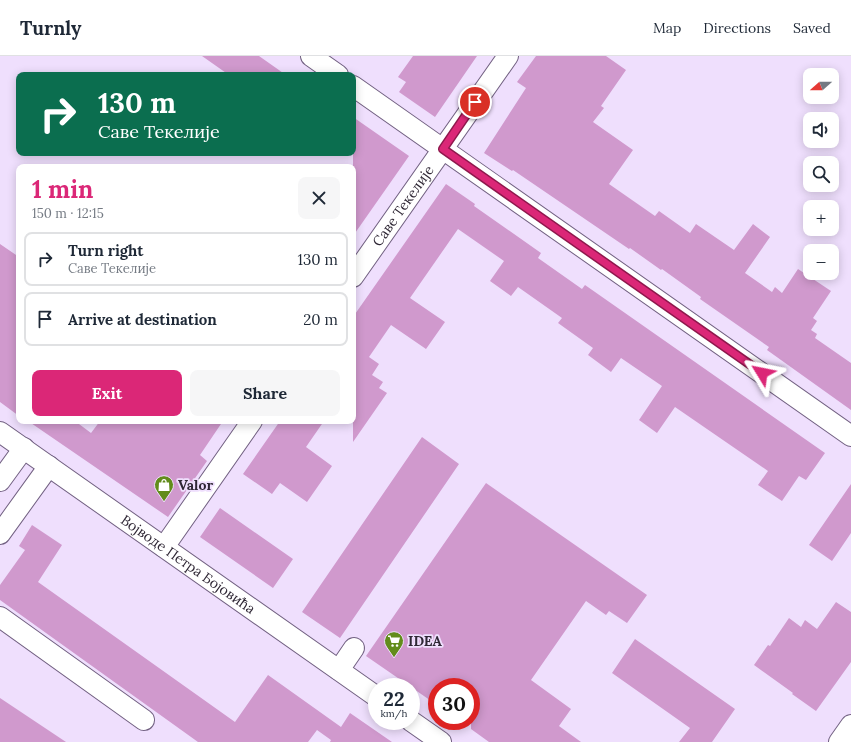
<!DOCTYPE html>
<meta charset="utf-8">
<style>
body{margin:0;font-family:Lora,serif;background:#f6f6f7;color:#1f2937;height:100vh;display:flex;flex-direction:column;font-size:15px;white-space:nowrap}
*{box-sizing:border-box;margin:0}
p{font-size:13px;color:#747a83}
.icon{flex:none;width:22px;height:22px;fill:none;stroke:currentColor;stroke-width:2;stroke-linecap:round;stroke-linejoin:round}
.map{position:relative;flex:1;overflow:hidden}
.sheet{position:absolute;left:16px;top:108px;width:340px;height:260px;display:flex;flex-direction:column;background:#fff;border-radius:8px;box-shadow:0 2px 10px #0003}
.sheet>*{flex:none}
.hud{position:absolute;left:16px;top:16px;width:340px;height:84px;border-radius:8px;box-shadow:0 2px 10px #0003;background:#0b6e4f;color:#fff;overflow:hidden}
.needle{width:26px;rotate:249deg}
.fabs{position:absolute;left:803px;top:12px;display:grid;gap:8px}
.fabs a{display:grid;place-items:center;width:36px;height:36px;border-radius:8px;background:#fff;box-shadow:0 2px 10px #0003;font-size:20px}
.speed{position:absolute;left:368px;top:622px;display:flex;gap:8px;font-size:20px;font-weight:700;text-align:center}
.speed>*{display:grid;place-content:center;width:52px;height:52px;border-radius:50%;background:#fff;box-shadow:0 2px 10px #0003;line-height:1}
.speed small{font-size:10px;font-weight:400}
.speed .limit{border:6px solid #d22;background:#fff;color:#111}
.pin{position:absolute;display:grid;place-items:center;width:34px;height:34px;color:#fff;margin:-17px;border:2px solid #fff;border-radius:50%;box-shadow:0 1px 4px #0007}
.me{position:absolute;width:44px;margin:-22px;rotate:305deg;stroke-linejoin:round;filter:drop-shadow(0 0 3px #0008)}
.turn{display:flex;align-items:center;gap:14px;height:84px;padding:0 16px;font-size:18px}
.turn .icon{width:52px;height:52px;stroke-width:2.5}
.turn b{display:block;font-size:28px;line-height:34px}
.round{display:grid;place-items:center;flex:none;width:42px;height:42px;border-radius:8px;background:#f6f6f7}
.overview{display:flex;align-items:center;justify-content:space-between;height:68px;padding:0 16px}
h1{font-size:24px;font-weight:800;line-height:30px;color:#db2777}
.button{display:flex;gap:8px;margin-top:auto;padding:8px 16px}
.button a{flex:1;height:46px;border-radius:8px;background:#db2777;color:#fff;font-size:16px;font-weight:800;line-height:46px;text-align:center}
.button a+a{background:#f6f6f7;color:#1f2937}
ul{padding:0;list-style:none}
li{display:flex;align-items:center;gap:12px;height:54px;margin:0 8px 6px;padding:0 8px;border:2px solid #e0e1e3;border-radius:8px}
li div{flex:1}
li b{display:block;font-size:15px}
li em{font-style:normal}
header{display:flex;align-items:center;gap:24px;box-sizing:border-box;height:56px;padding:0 20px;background:#fff;border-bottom:1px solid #e0e1e3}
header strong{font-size:19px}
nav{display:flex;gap:22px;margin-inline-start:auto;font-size:14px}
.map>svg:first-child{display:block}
.building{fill:#d099cd}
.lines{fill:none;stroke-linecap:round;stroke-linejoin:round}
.minor-casing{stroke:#726182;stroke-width:22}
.minor{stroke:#fff;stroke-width:20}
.route-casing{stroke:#8e194d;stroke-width:10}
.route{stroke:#db2777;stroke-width:7}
.labels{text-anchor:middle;stroke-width:3.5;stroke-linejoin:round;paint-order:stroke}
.street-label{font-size:14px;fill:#2f2735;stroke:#efdffd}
.poi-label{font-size:14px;font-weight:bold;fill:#2f2735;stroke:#efdffd;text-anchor:start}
</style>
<header>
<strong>Turnly</strong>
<nav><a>Map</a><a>Directions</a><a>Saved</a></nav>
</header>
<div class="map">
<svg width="851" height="686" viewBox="0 0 851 686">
<rect width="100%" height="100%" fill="#efdffd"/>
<path class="building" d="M202,0H259L286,19H229Z
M413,0H477L435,61L399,36L406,26L398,21Z
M536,0H606L626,14L601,50L604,52L593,66L633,94L609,128L655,160L659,155L690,177L696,168L734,194L753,168L770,181L745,217L772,236L775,231L782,237L798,213L831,235L813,262L817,265L811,274L817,278L815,282L851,307V354L767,294L769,291L700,243L701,241L662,213L661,214L630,192L629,193L513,114L512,115L484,97L526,32L517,26Z
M353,61L409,100L353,180Z
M446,128L475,148L474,150L541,197L538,202L582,233L585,229L825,397L806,424L799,420L782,445L758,429L768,415L675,351L657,377L639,364L662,330L621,302L611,316L588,299L593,292L558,267L562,262L518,231L511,240L490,225L504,205L458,173L410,242L445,266L426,293L391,269L369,301L379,308L372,319L383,326L379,332L387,337L353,386V261Z
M0,188L19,201V360L0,346Z
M28,365H75L91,377L100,365H223L200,399L207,405L168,461Z
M280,365H324L306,391L332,410L307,446L280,427L272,438L243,418Z
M422,381L459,408L340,582L302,556Z
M486,427L647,539L627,567L609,555L606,559L586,545L531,624L571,653L559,670L581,686H489L471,673V631H437V649L366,600Z
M851,428V477L832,505L809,489Z
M220,452L293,503L273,532L200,481Z
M32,469L62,489L38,526L235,666L268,619L341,671L350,657L392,686H330L331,684L317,674L308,686H198L0,544V529L25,494L19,490Z
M836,546L851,556V606L816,655L792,638L793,637L754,609L768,589L770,590L789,562L801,571L805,564L817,573Z
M635,583L735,653L712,686H679L690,672L612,617Z
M0,642L66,686H0Z"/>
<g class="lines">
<defs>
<g id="minor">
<path d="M311,0L338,19"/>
<path d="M353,30L851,380"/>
<path id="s1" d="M353,221L508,0"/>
<path id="s2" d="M0,376L377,641"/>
<path d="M0,425L24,392"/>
<path d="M0,478L49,410"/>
<path d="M164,491L252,365"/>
<path d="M0,561L144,664"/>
<path d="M339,614L354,592"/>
<path d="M411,665L441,686"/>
<path d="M839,686L851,669"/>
</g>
</defs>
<use href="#minor" class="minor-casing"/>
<use href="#minor" class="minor"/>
</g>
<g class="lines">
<defs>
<path id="route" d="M475,46L443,93L762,317"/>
</defs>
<use href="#route" class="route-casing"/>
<use href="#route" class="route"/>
</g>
<defs>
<symbol id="shop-pin" viewBox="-11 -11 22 30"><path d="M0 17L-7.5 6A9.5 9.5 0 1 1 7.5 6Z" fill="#628c1b" stroke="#efdffd"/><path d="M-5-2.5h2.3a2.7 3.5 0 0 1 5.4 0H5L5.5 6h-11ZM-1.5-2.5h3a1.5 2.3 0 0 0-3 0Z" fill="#fff"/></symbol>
<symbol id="supermarket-pin" viewBox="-11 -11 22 30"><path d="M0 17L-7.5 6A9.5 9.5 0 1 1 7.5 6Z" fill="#628c1b" stroke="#efdffd"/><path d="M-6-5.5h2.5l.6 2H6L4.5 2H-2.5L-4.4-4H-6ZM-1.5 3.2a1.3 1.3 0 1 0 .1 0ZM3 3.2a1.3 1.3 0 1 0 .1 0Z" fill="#fff"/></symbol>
</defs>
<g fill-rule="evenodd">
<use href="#shop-pin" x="153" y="418" width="22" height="30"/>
<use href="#supermarket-pin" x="383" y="574" width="22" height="30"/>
</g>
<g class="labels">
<g class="street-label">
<text dy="5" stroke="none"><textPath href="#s1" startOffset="87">Саве Текелије</textPath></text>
<text dy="5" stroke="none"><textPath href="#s2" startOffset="230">Војводе Петра Бојовића</textPath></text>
</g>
<g class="poi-label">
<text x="178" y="434">Valor</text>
<text x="408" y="590">IDEA</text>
</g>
</g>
</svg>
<div class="fabs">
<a><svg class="needle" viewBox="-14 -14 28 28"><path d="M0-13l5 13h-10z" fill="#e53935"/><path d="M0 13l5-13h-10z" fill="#747a83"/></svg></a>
<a><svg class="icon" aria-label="sound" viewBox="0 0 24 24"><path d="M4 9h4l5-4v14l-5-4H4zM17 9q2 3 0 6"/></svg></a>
<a><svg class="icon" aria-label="search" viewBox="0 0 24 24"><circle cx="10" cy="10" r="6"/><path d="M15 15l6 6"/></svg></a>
<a>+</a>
<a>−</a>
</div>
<div class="speed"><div>22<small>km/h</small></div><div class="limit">30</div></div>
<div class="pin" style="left:475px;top:46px;background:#d93025"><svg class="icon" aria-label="arrive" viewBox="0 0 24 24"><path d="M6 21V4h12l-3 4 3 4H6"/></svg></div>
<svg class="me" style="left:762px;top:317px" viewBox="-20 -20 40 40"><path d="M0-17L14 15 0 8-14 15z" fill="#db2777" stroke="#fff" stroke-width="4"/></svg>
<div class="hud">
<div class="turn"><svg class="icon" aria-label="right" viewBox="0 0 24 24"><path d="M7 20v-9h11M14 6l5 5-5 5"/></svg><div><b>130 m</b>Саве Текелије</div></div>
</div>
<section class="sheet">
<div class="overview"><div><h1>1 min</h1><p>150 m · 12:15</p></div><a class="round"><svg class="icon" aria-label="close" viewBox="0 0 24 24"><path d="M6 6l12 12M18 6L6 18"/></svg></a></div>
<ul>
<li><svg class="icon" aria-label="right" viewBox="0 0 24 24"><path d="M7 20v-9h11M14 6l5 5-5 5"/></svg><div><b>Turn right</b><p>Саве Текелије</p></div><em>130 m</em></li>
<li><svg class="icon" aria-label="arrive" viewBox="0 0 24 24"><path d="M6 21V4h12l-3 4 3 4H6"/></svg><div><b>Arrive at destination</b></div><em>20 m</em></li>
</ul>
<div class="button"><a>Exit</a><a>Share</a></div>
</section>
</div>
